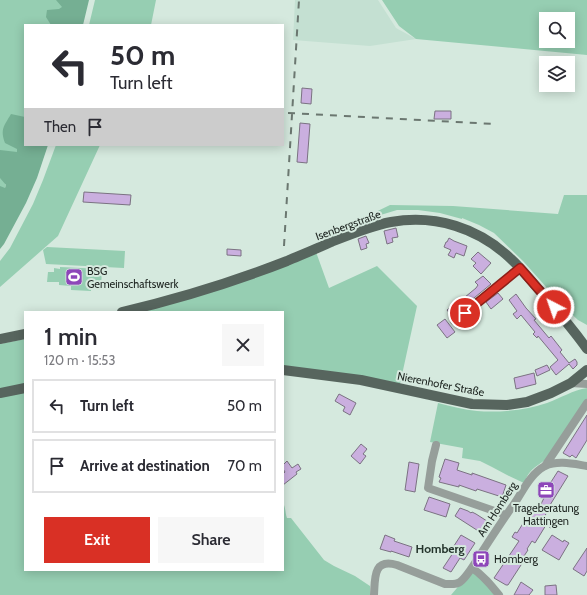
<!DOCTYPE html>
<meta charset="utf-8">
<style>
body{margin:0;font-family:Cabin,sans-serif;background:#f7f7f7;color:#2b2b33;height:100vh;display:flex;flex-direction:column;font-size:15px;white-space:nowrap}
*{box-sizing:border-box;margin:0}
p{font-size:13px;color:#7c7c81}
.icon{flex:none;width:22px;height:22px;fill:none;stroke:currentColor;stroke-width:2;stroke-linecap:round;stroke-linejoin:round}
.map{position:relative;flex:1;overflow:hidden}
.side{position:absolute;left:24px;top:311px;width:260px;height:260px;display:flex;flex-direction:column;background:#fff;border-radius:0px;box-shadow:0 2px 10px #0003}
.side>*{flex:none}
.banner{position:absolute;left:24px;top:24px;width:260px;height:122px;border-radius:0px;box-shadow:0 2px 10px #0003;background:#fff;color:#2b2b33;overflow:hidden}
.buttons{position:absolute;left:539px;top:12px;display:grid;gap:8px}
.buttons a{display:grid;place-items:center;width:36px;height:36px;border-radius:0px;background:#fff;box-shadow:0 2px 10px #0003;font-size:20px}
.pin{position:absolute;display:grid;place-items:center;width:34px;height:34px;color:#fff;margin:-17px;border:2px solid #fff;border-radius:50%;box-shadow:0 1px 4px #0007}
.me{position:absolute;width:44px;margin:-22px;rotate:319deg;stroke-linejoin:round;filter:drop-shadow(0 0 3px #0008)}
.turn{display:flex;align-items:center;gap:14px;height:84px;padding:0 20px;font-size:18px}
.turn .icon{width:52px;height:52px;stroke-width:2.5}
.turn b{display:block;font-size:28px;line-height:34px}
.then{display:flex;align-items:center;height:38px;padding:0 20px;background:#0003;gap:8px;font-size:15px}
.round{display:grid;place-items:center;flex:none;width:42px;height:42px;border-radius:0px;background:#f7f7f7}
.summary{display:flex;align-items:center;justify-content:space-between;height:68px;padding:0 20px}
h1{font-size:24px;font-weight:600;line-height:30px}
.button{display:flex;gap:8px;margin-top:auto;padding:8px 20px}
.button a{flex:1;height:46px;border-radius:0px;background:#d93025;color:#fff;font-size:16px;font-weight:600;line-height:46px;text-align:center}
.button a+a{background:#f7f7f7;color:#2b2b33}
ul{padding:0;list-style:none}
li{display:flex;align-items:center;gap:12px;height:54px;margin:0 8px 6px;padding:0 12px;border:2px solid #e1e1e2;border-radius:0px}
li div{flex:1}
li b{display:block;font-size:15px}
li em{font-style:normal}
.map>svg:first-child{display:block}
.built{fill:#c4e0d2}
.green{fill:#96ceb2;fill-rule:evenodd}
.water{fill:#75af93}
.building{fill:#caafdf;stroke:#7b7282}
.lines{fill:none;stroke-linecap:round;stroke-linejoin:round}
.minor{stroke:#969e9a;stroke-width:8}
.major{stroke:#57655e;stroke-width:10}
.rail{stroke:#6b7770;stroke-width:2;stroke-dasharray:7 7;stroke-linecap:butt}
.route-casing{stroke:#8d1f18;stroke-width:10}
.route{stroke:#d93025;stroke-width:7}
.labels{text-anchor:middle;stroke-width:4;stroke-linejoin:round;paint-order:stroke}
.street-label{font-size:11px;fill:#1c231f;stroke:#d5e9de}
.poi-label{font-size:11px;fill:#1c231f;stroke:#d5e9de;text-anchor:start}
.neighbourhood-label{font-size:12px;font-weight:bold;fill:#24342c;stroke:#d5e9de}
</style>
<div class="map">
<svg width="587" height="595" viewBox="0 0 587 595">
<rect width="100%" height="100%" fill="#d5e9de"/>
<path class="built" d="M295,0H378L396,28L416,39L370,46L293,40Z"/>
<path class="green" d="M0,0H72L68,25H25V145L5,184L6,185L5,188L0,192Z
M95,0H156L151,25H89Z
M382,0H587V55L416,39L399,26ZM546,19H568V41H546Z
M56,145H100L58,236L0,287V261L10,248L33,204L43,180Z
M564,195H587V325L578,320L564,307L523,261L494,233L479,225L462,218V219L440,213L418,210H397L351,224L390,205L453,206L558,214Z
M47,247L125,251L124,268L46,264L43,250Z
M316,252L329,288L377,266L417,306L400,384L283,368V312H137Z
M60,267L102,269L101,288L91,287V291L71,290V286L59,285V282H47L48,272H54V268L60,269Z
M25,339V570H283V503C286,508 285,513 287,518H291L324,560L334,566L355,576L370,586V595H0V344Z
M587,388V399L551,455C545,461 536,465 530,472C527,475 526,479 524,483L507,475L492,467L480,461L462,458L463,448L430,442L438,403C451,406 464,410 477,411C499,413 526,410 547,403C561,398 573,390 587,388Z
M474,568L497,595H451Z"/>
<path class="water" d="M56,0H89L83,25H51L46,17L47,10L59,9L62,7Z
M11,114L25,117V145H48L37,178L26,203L4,244L0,249V186L5,188L6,185L0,178V150L17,152V149L5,143C0,129 4,126 11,114Z"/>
<path class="building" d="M302,88L312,89L311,104L301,103Z
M435,111H451V119H434Z
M300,123L310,124L307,163L297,162Z
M84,192L131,195L130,205L83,202Z
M396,228L398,237L392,238L393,242L387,244L384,231Z
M366,236L369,243L366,244L367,248L361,250L358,239Z
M449,238L454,241L467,246L464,256L456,253L454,258L448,255L451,250L444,247L446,242H447Z
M227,249L241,250V256L227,255Z
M478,252L491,263L481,274L473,266L476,263L471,259Z
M483,276L491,284L463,307L462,306L451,315L447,310L458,301L459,302L476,288L478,285L475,282Z
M498,293L503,299L491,309L486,302Z
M516,294L526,308L536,319L534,320L549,338L551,336L562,350L560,352L569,363L575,359L577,362V365L573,369L569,364L556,375L550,367L558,360L538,336L537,338L533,334L535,332L521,315L517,319L513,314L517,311L509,300Z
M445,319L455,332L447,338L437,325Z
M547,365L550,370L537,376L535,370Z
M534,373L536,384L516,389L514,378Z
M339,394L356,403L350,415L343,411L345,407L335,401Z
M587,415V440L576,458L572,455L570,457L563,453Z
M361,444L367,449L363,454L366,456L360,464L351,456Z
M445,459L459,463L457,470L472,475V473L506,485L502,497L477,489L476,491L459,485V487L439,482L441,478L439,477Z
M287,461L292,468L298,464L301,469L296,472L297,474L283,485V474L285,472L283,469V465Z
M409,462L419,464L415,492L405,490Z
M558,471L568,476L550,505L551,506L544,517L554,523L551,528L546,525L535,543L532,541L527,549L528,550L524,556L521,565L508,585H506L494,578L519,541L512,537L515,532L517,533L527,517L529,518L539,502L541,504L546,494L544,493Z
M429,497L450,504L446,517L424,510Z
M460,508L468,511L471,513L472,512L476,514L490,523L483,534L455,516Z
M385,535L395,539L394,541L412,547L409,557L391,551V552L380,549Z
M461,535L475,543L464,560L460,558L451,572L443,568L453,553L450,552Z
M552,535L563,542L564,540L569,543L559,560L542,550Z
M587,548V571L584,576L573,569Z
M521,582L533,590L529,595H514Z
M556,585L557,595H545V586Z"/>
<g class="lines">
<path class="minor" d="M454,321L520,268
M571,383L587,384
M436,445L432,461L428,488L506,515
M545,466L587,403
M472,568C483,575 491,585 499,595
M374,595C375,578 373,558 397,565L445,584C450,584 456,585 460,582C467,577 475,563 480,555C491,538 502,521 514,504C523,491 530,474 545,466C558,460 574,464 587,466"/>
<path class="major" d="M122,312C178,299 233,282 287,261C301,255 316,249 331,242C351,234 370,226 391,222C435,214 479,228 511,259C522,269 531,281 541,292C557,311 573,329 587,349
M0,339L25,334
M283,370L361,380L472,404L507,405L527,402L551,393L571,383L587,370
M0,393L25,388"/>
<path class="rail" d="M288,113L495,124
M284,246L299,0"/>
</g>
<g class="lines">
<defs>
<path id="route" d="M465,313L520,268L554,307"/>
</defs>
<use href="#route" class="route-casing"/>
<use href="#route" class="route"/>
</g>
<defs>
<symbol id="stadium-square" viewBox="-11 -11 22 22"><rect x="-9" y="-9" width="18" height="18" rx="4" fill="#8d46b9" stroke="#d5e9de"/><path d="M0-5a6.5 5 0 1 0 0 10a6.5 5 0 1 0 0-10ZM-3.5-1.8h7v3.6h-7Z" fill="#fff"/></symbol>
<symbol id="office-square" viewBox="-11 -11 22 22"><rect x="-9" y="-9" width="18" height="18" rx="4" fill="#8d46b9" stroke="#d5e9de"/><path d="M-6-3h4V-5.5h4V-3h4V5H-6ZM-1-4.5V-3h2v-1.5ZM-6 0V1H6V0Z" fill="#fff"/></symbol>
<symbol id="bus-square" viewBox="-11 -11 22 22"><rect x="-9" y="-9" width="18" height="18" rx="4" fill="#8d46b9" stroke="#d5e9de"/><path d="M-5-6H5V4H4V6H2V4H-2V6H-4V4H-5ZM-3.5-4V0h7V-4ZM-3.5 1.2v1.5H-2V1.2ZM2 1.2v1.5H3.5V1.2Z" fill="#fff"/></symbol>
</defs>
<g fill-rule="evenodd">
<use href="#stadium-square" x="64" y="267" width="20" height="20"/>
<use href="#office-square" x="536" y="480" width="20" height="20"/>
<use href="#bus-square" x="471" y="549" width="20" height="20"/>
</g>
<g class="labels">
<g class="street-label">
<text transform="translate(348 225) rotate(-20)" y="4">Isenbergstraße</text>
<text transform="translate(441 384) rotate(11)" y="4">Nierenhofer Straße</text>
<text transform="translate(497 509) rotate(-57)" y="4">Am Homberg</text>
</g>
<g class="poi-label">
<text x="87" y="275">BSG<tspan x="87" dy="13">Gemeinschaftswerk</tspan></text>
<text x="546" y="512" text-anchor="middle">Trageberatung<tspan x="546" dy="13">Hattingen</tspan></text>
<text x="494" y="563">Homberg</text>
</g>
<g class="neighbourhood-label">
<text x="440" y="553">Homberg</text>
</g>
</g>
</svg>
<div class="buttons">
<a><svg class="icon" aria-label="search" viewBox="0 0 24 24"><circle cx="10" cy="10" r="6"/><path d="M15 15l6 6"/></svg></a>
<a><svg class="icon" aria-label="layers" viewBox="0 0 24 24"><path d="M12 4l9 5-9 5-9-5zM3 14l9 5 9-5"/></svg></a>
</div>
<div class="pin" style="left:465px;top:313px;background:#d93025"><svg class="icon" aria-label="arrive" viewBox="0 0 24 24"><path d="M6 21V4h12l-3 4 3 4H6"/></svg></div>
<svg class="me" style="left:554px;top:307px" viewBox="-20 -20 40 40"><circle r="17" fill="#d93025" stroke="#fff" stroke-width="3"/><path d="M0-11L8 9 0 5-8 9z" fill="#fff"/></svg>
<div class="banner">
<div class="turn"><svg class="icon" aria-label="left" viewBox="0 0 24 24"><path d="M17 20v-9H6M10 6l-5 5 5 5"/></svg><div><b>50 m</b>Turn left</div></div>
<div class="then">Then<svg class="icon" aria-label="arrive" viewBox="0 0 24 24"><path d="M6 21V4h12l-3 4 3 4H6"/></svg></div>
</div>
<section class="side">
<div class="summary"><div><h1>1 min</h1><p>120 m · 15:53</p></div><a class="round"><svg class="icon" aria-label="close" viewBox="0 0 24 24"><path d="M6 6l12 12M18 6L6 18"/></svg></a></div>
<ul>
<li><svg class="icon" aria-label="left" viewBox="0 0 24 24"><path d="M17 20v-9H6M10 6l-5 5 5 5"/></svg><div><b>Turn left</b></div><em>50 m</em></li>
<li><svg class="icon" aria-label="arrive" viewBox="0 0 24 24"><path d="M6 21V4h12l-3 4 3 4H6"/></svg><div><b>Arrive at destination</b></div><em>70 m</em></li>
</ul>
<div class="button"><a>Exit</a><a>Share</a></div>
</section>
</div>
